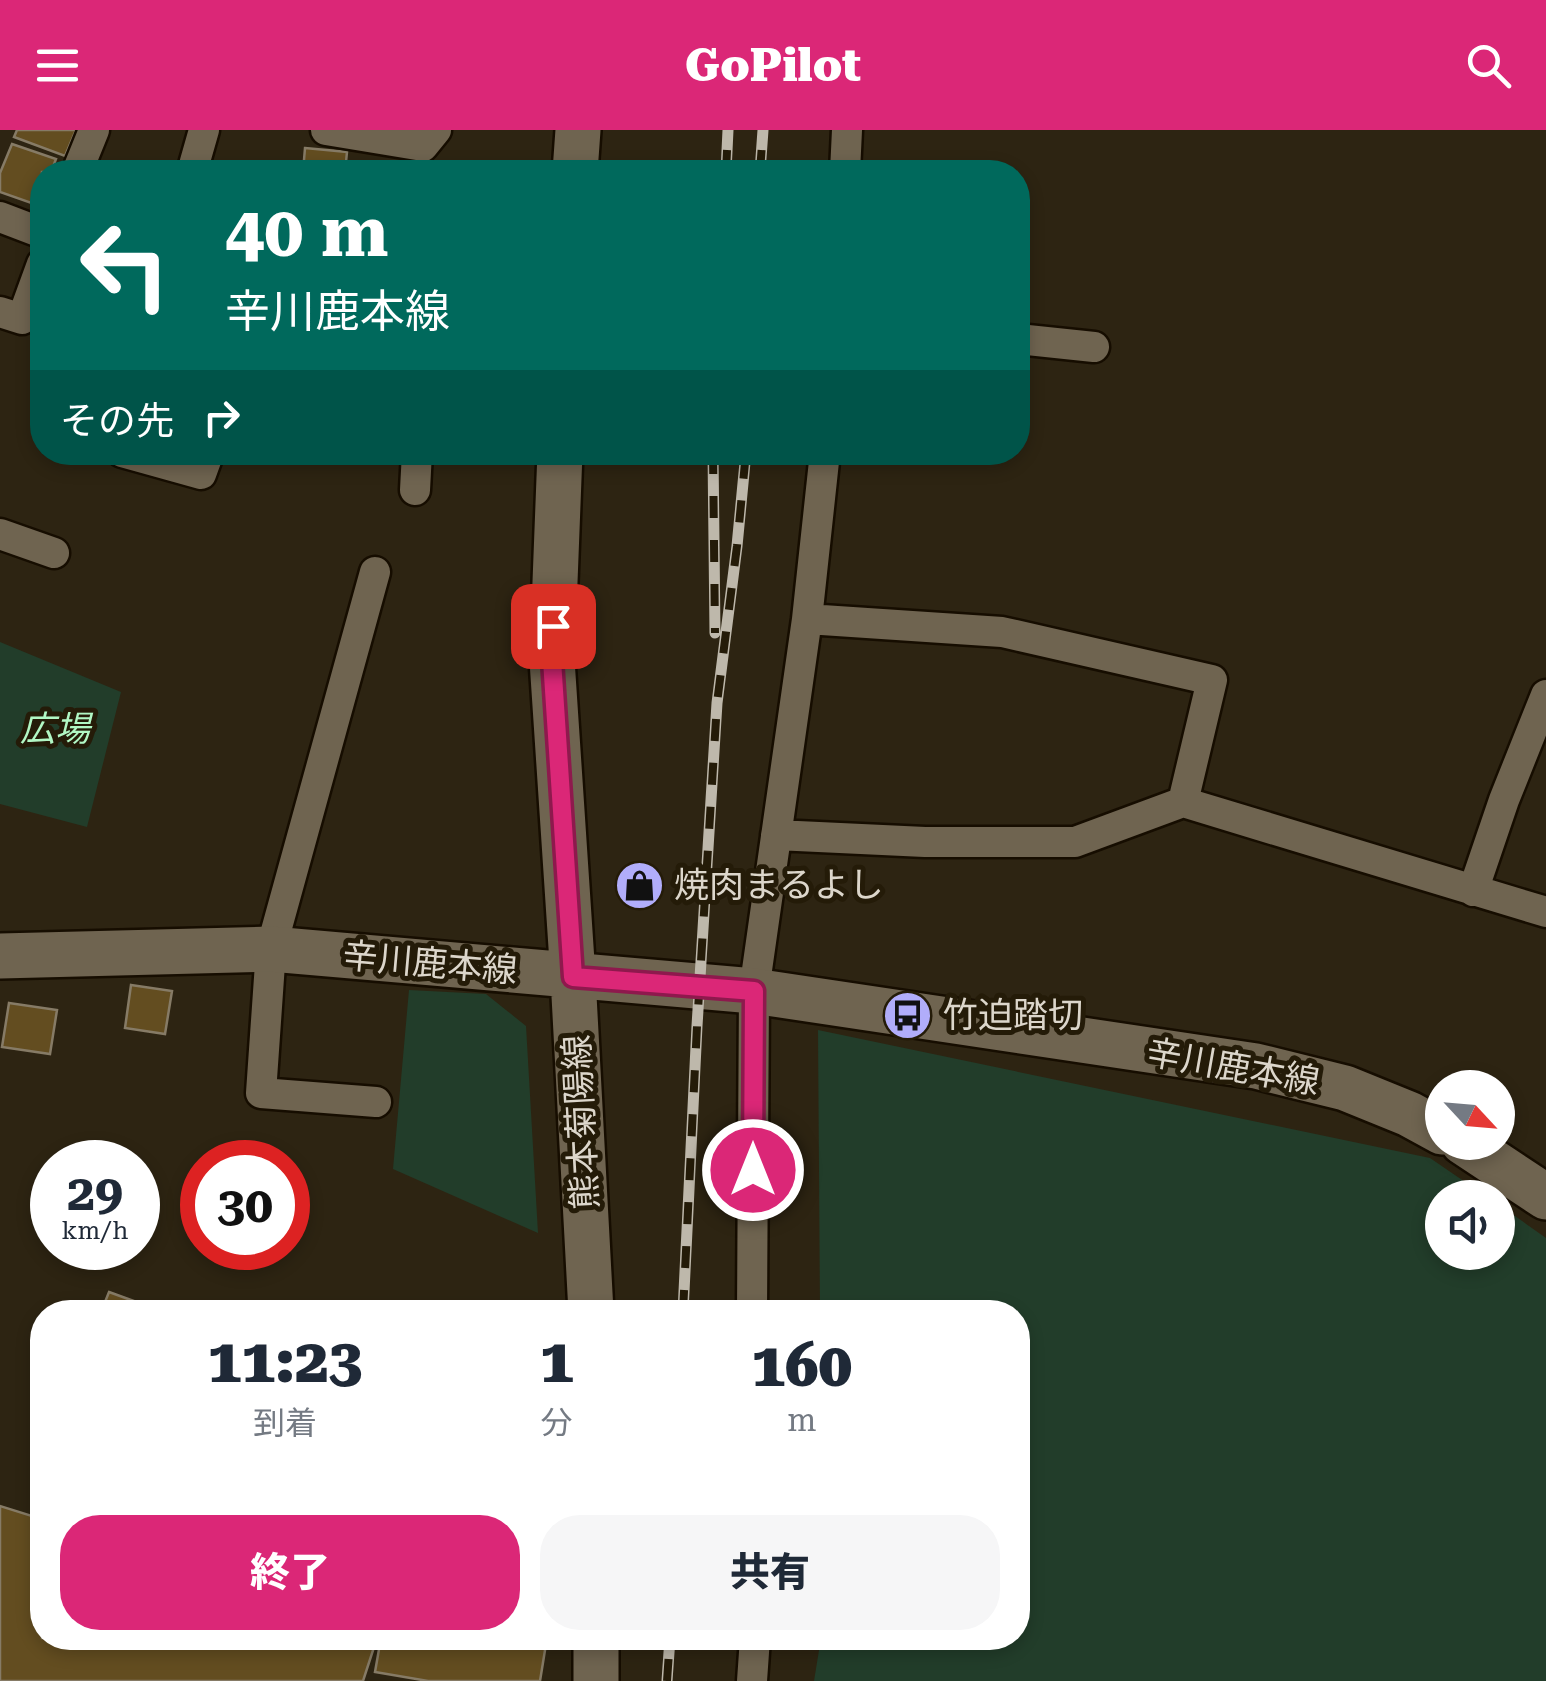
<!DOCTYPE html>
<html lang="ja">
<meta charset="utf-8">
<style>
body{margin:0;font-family:"Roboto Serif","Noto Sans JP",serif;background:#f6f6f7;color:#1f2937;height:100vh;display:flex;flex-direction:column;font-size:38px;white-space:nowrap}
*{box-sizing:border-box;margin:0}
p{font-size:32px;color:#747a83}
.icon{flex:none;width:55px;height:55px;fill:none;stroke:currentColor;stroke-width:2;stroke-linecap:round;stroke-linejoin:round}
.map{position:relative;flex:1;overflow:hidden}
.drawer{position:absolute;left:30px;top:1170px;width:1000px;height:350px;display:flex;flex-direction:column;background:#fff;border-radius:40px;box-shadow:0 5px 15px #0003}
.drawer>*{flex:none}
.banner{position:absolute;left:30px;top:30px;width:1000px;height:305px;border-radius:40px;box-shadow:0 5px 15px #0003;background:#00695c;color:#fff;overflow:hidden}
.needle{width:65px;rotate:116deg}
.tools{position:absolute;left:1425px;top:940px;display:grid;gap:20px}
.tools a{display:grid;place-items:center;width:90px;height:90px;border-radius:50%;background:#fff;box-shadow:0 5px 15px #0003;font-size:50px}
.speed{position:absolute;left:30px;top:1010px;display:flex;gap:20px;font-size:50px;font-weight:700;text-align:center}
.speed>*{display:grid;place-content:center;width:130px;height:130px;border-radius:50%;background:#fff;box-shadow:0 5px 15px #0003;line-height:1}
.speed small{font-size:25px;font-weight:400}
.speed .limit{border:15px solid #d22;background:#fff;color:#111}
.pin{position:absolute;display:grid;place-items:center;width:85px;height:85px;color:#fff;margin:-42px;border-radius:20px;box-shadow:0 5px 15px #0006}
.me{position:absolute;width:110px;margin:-55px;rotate:0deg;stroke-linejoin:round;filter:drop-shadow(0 0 8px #0008)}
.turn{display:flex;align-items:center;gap:35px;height:210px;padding:0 30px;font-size:45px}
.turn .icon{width:130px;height:130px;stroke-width:2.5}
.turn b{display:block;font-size:70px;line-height:85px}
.then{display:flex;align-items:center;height:95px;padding:0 30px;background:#0003;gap:20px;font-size:38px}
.eta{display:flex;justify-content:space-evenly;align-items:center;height:170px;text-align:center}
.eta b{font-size:60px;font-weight:800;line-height:70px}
.button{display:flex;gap:20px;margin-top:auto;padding:20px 30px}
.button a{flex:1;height:115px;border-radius:40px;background:#db2777;color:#fff;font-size:40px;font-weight:800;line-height:115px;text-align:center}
.button a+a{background:#f6f6f7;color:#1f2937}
header{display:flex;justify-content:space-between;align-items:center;height:130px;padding:0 30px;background:#db2777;color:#fff;font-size:45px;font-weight:800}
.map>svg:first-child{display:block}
.green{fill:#223d2a}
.building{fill:#634d20;stroke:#867b66;stroke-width:2.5}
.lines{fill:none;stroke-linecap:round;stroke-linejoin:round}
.minor-casing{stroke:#160d00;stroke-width:35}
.secondary-casing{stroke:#160d00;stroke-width:50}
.minor{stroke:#6f6450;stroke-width:30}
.secondary{stroke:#6f6450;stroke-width:45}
.rail-casing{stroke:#beb8ab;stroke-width:11}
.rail{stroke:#241b08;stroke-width:8;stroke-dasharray:22;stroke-linecap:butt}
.route-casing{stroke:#8e194d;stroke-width:25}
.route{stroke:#db2777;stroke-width:18}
.labels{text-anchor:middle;stroke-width:10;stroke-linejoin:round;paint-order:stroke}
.park-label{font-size:35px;font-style:italic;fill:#b1f7c4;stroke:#241b08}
.poi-label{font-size:35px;fill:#dcd6cb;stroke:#241b08;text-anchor:start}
.street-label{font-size:35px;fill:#dcd6cb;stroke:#241b08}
</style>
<header><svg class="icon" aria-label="menu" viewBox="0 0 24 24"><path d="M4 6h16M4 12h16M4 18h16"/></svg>GoPilot<svg class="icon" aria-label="search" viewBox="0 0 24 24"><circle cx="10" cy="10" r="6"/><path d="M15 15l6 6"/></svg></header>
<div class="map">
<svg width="1546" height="1551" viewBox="0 0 1546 1551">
<rect width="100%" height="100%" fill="#2d2412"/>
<path class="green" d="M0,512L121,562L87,697L0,674Z
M409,860L486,864L526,896L538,1103L393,1039Z
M818,900L1430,1028L1487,1067L1442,1068V1122H1498V1074L1546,1108V1551H814L821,1508H1018V1182H820Z"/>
<path class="building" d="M17,0H76L65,26L14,7Z
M12,14L56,29L51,42H42V63L37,75L0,62V43Z
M305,18L347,22L345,42H303Z
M352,33L381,36V42H351Z
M131,855L172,861L165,904L125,898Z
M9,873L57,880L50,924L2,917Z
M109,1162L164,1182H101Z
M42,1369V1508H377L363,1551H0V1376L38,1388Z
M381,1508H505L546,1514L540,1551H428L375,1542Z"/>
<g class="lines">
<defs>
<path id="minor" d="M326,0L423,16L436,0
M77,42L94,0
M192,42L204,0
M845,42L847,0
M0,87L42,103
M0,182L22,189L42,134
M1018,209L1094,217
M122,322L201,344L209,322
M415,360L417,322
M0,404L54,423
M375,442L271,819L261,963L376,972
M807,489L1002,502L1212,550L1183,672L1546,782
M776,705L925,712H1075L1183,672
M1473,761L1504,670L1546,565
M752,1182L754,861L807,489L825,322
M752,1551L755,1508"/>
<path id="secondary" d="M575,42L578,0
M560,322L552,530L573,847L591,1182
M0,826L271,819L754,861L1256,936L1345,958L1409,984L1442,1002
M1463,1012L1546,1067
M596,1551V1508"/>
</defs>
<use href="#minor" class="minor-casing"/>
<use href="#secondary" class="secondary-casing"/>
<use href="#minor" class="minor"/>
<use href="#secondary" class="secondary"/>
<defs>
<path id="rail" d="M726,42L728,0
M760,42L763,0
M713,322L715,503
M683,1182L697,896L717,573L737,416L746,322
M667,1551L670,1508"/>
</defs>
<use href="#rail" class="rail-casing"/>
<use href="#rail" class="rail"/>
</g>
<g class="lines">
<defs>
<path id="route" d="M553,496L552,530L573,847L754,861L753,1040"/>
</defs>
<use href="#route" class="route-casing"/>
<use href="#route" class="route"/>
</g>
<defs>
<symbol id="shop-disc" viewBox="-11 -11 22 22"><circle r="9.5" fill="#b1adfa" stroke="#241b08"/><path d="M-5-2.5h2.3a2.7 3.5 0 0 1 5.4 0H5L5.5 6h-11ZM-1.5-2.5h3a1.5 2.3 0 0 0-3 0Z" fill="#111"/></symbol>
<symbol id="bus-disc" viewBox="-11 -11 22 22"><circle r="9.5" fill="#b1adfa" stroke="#241b08"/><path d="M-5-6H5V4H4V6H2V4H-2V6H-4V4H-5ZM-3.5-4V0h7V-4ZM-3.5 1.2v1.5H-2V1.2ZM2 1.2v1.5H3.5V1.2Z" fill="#111"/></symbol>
</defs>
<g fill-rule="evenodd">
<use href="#shop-disc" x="612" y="728" width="55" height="55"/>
<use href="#bus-disc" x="880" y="858" width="55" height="55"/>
</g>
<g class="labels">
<g class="park-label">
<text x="55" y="611">広場</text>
</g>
<g class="poi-label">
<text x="674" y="767">焼肉まるよし</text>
<text x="943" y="897">竹迫踏切</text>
</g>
<g class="street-label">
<text transform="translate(430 833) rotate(5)" y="12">辛川鹿本線</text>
<text transform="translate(1233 937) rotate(10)" y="12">辛川鹿本線</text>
<text transform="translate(581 992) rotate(-93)" y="12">熊本菊陽線</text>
</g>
</g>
</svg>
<div class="tools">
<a><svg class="needle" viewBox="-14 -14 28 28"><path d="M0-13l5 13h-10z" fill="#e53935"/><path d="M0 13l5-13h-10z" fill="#747a83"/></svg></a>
<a><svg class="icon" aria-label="sound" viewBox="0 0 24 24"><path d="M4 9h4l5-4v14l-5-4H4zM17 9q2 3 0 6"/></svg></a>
</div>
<div class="speed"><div>29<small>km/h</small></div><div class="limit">30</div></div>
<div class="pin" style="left:553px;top:496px;background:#d93025"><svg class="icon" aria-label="arrive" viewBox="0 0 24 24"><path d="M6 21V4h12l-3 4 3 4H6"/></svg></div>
<svg class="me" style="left:753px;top:1040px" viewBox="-20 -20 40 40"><circle r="17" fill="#db2777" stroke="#fff" stroke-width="3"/><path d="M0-11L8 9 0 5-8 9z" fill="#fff"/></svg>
<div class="banner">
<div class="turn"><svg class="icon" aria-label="left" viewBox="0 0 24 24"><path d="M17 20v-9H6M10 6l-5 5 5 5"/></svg><div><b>40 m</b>辛川鹿本線</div></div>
<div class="then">その先<svg class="icon" aria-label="right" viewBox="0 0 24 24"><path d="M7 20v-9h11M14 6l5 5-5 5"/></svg></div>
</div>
<section class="drawer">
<div class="eta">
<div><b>11:23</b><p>到着</p></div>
<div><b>1</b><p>分</p></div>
<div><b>160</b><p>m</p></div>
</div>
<div class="button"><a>終了</a><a>共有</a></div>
</section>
</div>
